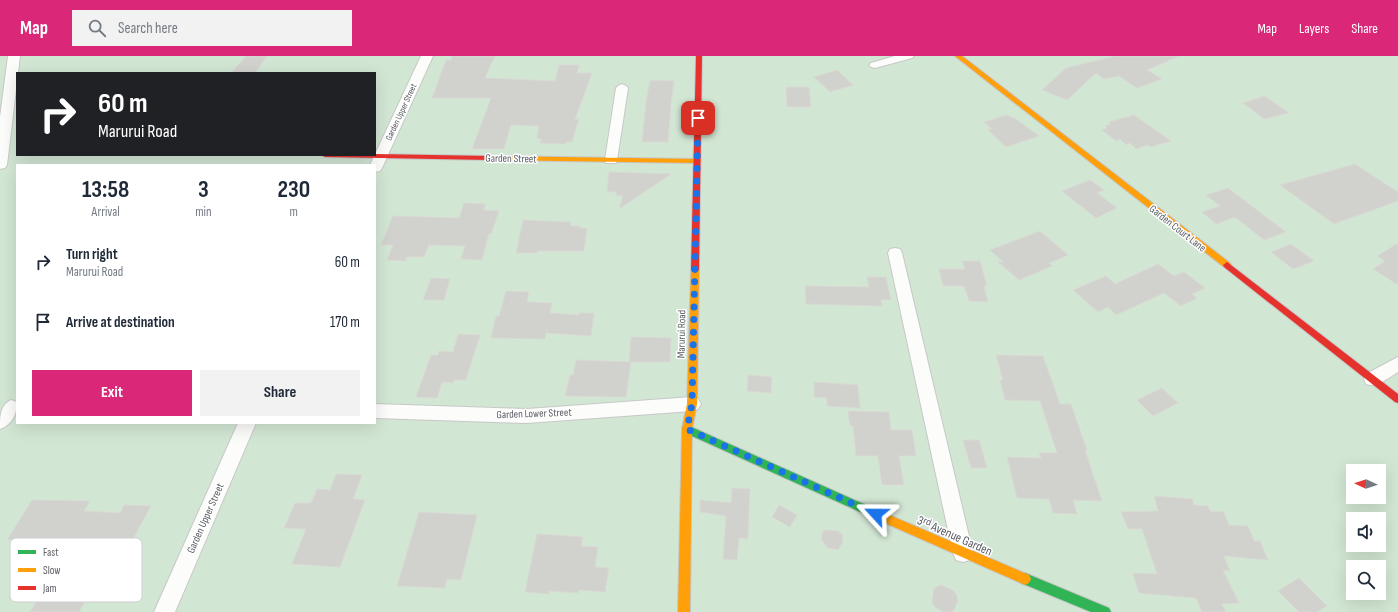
<!DOCTYPE html>
<meta charset="utf-8">
<style>
body{margin:0;font-family:"Sofia Sans Condensed",sans-serif;background:#f2f2f3;color:#1f2937;height:100vh;display:flex;flex-direction:column;font-size:15px;white-space:nowrap}
*{box-sizing:border-box;margin:0}
p{font-size:13px;color:#747a83}
.icon{flex:none;width:22px;height:22px;fill:none;stroke:currentColor;stroke-width:2;stroke-linecap:round;stroke-linejoin:round}
.map{position:relative;flex:1;overflow:hidden}
.drawer{position:absolute;left:16px;top:108px;width:360px;height:260px;display:flex;flex-direction:column;background:#fff;border-radius:0px;box-shadow:0 4px 16px #0002}
.drawer>*{flex:none}
.hud{position:absolute;left:16px;top:16px;width:360px;height:84px;border-radius:0px;box-shadow:0 4px 16px #0002;background:#202124;color:#fff;overflow:hidden}
.needle{width:26px;rotate:273deg}
.controls{position:absolute;left:1346px;top:408px;display:grid;gap:8px}
.controls a{display:grid;place-items:center;width:40px;height:40px;border-radius:0px;background:#fff;box-shadow:0 4px 16px #0002;font-size:20px}
.pin{position:absolute;display:grid;place-items:center;width:34px;height:34px;color:#fff;margin:-17px;border-radius:8px;box-shadow:0 2px 6px #0006}
.me{position:absolute;width:44px;margin:-22px;rotate:294deg;stroke-linejoin:round;filter:drop-shadow(0 0 3px #0008)}
.turn{display:flex;align-items:center;gap:14px;height:84px;padding:0 16px;font-size:18px}
.turn .icon{width:52px;height:52px;stroke-width:2.5}
.turn b{display:block;font-size:28px;line-height:34px}
.eta{display:flex;justify-content:space-evenly;align-items:center;height:68px;text-align:center}
.eta b{font-size:24px;font-weight:700;line-height:28px}
.button{display:flex;gap:8px;margin-top:auto;padding:8px 16px}
.button a{flex:1;height:46px;border-radius:0px;background:#db2777;color:#fff;font-size:16px;font-weight:700;line-height:46px;text-align:center}
.button a+a{background:#f2f2f3;color:#1f2937}
ul{padding:0;list-style:none}
li{display:flex;align-items:center;gap:12px;height:60px;padding:0 16px}
li div{flex:1}
li b{display:block;font-size:15px}
li em{font-style:normal}
header{display:flex;align-items:center;gap:24px;box-sizing:border-box;height:56px;padding:0 20px;background:#db2777;color:#fff}
header strong{font-size:19px}
nav{display:flex;gap:22px;margin-inline-start:auto;font-size:14px}
.search{width:280px;height:36px;background:#f2f2f3;display:flex;align-items:center;gap:10px;box-sizing:border-box;padding:0 14px;border-radius:0px;color:#747a83;font-size:15px}
.map>svg:first-child{display:block}
.green{fill:#d2e6d4;fill-rule:evenodd}
.building{fill:#d1d1ce;stroke:#dad9d4}
.lines{fill:none;stroke-linecap:round;stroke-linejoin:round}
.street-casing{stroke:#c7c8c7;stroke-width:2}
.fast-casing{stroke:#c6c6c6;stroke-width:2}
.slow-casing{stroke:#c6c6c6;stroke-width:2}
.jam-casing{stroke:#c6c6c6;stroke-width:2}
.street{fill:#fcfcfb;fill-rule:evenodd}
.fast{fill:#30b455;fill-rule:evenodd}
.slow{fill:#ff9f0a;fill-rule:evenodd}
.jam{fill:#e5322d;fill-rule:evenodd}
.route{stroke:#1a73e8;stroke-width:7;stroke-dasharray:0 12.6}
.labels{text-anchor:middle;stroke-width:3;stroke-linejoin:round;paint-order:stroke}
.far-street-label{font-size:9px;fill:#5a5c62;stroke:#fff}
.street-label{font-size:11px;fill:#5a5c62;stroke:#fff}
.near-street-label{font-size:13px;fill:#5a5c62;stroke:#fff}
.key{fill:#fff;stroke:#ceced0;stroke-width:1}
.key-label{font-size:11px;fill:#5a5c62}
</style>
<header>
<strong>Map</strong>
<div class="search"><svg class="icon" aria-label="search" viewBox="0 0 24 24"><circle cx="10" cy="10" r="6"/><path d="M15 15l6 6"/></svg>Search here</div>
<nav><a>Map</a><a>Layers</a><a>Share</a></nav>
</header>
<div class="map">
<svg width="1398" height="556" viewBox="0 0 1398 556">
<rect width="100%" height="100%" fill="#eaeae5"/>
<path class="green" d="M0,0H1398V556H0ZM17,17H375V99H17ZM17,109H375V367H17ZM1353,415H1379V441H1353ZM1353,463H1379V489H1353ZM1353,511H1379V537H1353Z"/>
<path class="building" d="M246,0H267L255,17H231Z
M452,0H495L485,22L555,25L559,9H579L577,17H592L575,63H579L572,86H566L565,88L540,87L541,83L537,82L539,70L511,69L504,93H472L491,42H432L446,4H451Z
M1115,0H1179L1147,14L1162,23L1137,32L1119,20L1104,23L1096,17L1067,44L1042,34L1066,12Z
M837,14L853,29L830,36L814,21Z
M650,24L674,25L671,48L668,86H642L646,46Z
M786,31H809L811,51H787Z
M1265,40L1289,57L1264,63L1243,47Z
M1007,59L1016,63L1039,80L1006,91L988,74L992,73L984,66Z
M1134,59L1171,85L1151,91L1147,89L1136,93L1130,87L1126,89L1120,83L1116,85L1102,74L1107,72L1105,70L1111,68L1109,66Z
M1355,108L1398,136V145L1334,168L1280,129Z
M609,116L671,118L619,153L623,140L616,139V136H607Z
M1090,124L1104,134L1097,137L1117,152L1096,162L1062,135Z
M1228,132L1286,176L1264,184L1235,161L1216,168L1202,156L1220,150L1206,139Z
M464,147L486,148L483,154L499,155L491,178H489L482,204L461,203L465,190L429,189L424,201H407L405,205L387,204L393,189H381L393,160L459,162Z
M523,164L571,166L570,170H580V172H587L584,195H538L537,197H516Z
M1040,175L1068,199L1049,207L1052,210L1019,224L998,206H1003L990,194Z
M1398,187V229L1373,213L1385,205L1377,200Z
M1291,188L1314,205L1293,213L1271,196Z
M962,205H980L987,230H984L988,246L969,245L964,230H943L939,213H965Z
M1158,208L1174,220L1184,216L1205,232L1192,238L1197,242L1181,250L1164,237L1116,259L1108,251L1098,256L1073,234L1106,220L1115,228Z
M867,221H886L891,244H881L882,250L806,248L805,230L869,231Z
M431,222L450,223L444,244H423Z
M506,235L529,236L527,246L552,247L550,257L579,259V257H594L591,280L546,277L545,283L491,282L496,260H499Z
M458,278L480,279L466,324H454L453,327L442,326L437,342L416,341L431,299H438L439,295L453,296Z
M631,281L671,282L670,306H629Z
M996,299L1043,300L1060,348H1071L1087,394H1085L1102,445L1073,444L1077,458L1053,457L1049,443L1017,442L1007,401L1041,402L1039,397H1057L1040,345L1005,344L1000,324H1003Z
M576,304L631,306L626,341L565,340L570,319H573Z
M748,319L772,321L771,337L747,335Z
M814,326L858,329L860,352L827,350V342L814,341Z
M1162,332L1178,347L1153,360L1137,344Z
M848,355L889,356L891,374H912L916,400H899L904,429H882L878,400H856L853,370H850Z
M963,384H979L987,412H971Z
M336,418L362,419L353,443L365,444L340,511L292,508L306,473L284,472L295,447H311L317,433L330,434Z
M732,432L750,433L748,483L739,482L737,504L723,503L726,460L700,456V444L731,447Z
M1154,440L1192,443L1194,449L1208,450L1210,455L1224,456L1229,469L1248,470L1254,485H1260L1268,504L1224,500L1230,515L1223,514L1239,547L1222,548L1226,556H1202L1196,542L1139,537L1133,517L1157,518L1142,473H1128L1121,456L1158,455Z
M32,444L90,445L84,455L120,457L124,449L151,450L134,481H136L124,502H110L79,556H30L52,521H65L80,493L29,492L33,484H7Z
M779,449L797,459L790,471L772,461Z
M419,456L477,459L461,524L447,523L445,532L397,530Z
M829,474L838,475L842,478L843,486L838,494L828,492L821,483L823,475Z
M537,478L583,481L581,490L598,491L595,511L609,512L605,536L579,534L578,537L549,535V538L525,536Z
M1299,522L1327,550L1317,556H1299L1278,535Z
M941,529L954,535L957,540L958,545L953,556H943L935,551L932,547L934,532Z"/>
<g class="lines">
<defs>
<path id="street" d="M8,0H20L7,109L5,112L0,113V61Z
M421,0H433L382,112L380,115L375,116V109H370Z
M895,0H914L912,2L875,12L871,11L869,9L871,7Z
M622,28L626,30L628,32L617,104L616,107H606L605,104L616,32L618,30Z
M895,192L900,193L902,197L973,497L970,504L963,506L956,504L953,497L888,197L890,193Z
M1398,301V316C1388,322 1377,332 1366,328L1364,323L1366,318Z
M692,341L698,343L701,348L698,353L692,355L527,367L375,362V348L527,353Z
M11,344L17,346C17,358 12,369 0,373C0,361 0,349 11,344Z
M238,367H256L175,556H154Z"/>
<path id="fast" d="M687,369L877,454L878,457L877,460L873,462L869,460L683,376L682,373L683,370Z
M1025,517L1109,552L1111,556H1091L1021,527L1019,523L1021,519Z"/>
<path id="slow" d="M955,0H962L1230,207L1231,209L1230,211H1224Z
M487,100L697,103L701,105L697,107L490,104H487Z
M695,211L699,214L697,348L692,373L690,556H678L682,373L687,348L691,214Z
M873,452L1029,519L1031,523L1029,527L1025,529L1021,527L869,460L868,457L869,454Z"/>
<path id="jam" d="M696,0H702L699,214L695,217L691,214Z
M375,98L490,100L494,102L490,104L325,101L321,99H375Z
M1227,206L1398,338V347L1395,346L1224,211L1223,209Z"/>
</defs>
<use href="#street" class="street-casing"/>
<use href="#fast" class="fast-casing"/>
<use href="#slow" class="slow-casing"/>
<use href="#jam" class="jam-casing"/>
<use href="#street" class="street"/>
<use href="#fast" class="fast"/>
<use href="#slow" class="slow"/>
<use href="#jam" class="jam"/>
</g>
<g class="lines">
<path class="route" d="M698,62L692,348L687,373L876,458"/>
</g>
<g class="labels">
<g class="far-street-label">
<text transform="translate(401 56) rotate(-65)" y="3">Garden Upper Street</text>
</g>
<g class="street-label">
<text transform="translate(511 102) rotate(1)" y="4">Garden Street</text>
<text transform="translate(1178 172) rotate(38)" y="4">Garden Court Lane</text>
<text transform="translate(681 278) rotate(-89)" y="4">Marurui Road</text>
<text transform="translate(534 357) rotate(-2)" y="4">Garden Lower Street</text>
<text transform="translate(205 462) rotate(-66)" y="4">Garden Upper Street</text>
</g>
<g class="near-street-label">
<text transform="translate(955 479) rotate(24)" y="5">3ʳᵈ Avenue Garden</text>
</g>
</g>
<rect x="10" y="482" width="132" height="64" rx="6" class="key"/>
<rect x="18" y="494" width="18" height="4" fill="#30b455"/>
<rect x="18" y="512" width="18" height="4" fill="#ff9f0a"/>
<rect x="18" y="530" width="18" height="4" fill="#e5322d"/>
<g class="key-label">
<text x="43" y="500">Fast</text>
<text x="43" y="518">Slow</text>
<text x="43" y="536">Jam</text>
</g>
</svg>
<div class="controls">
<a><svg class="needle" viewBox="-14 -14 28 28"><path d="M0-13l5 13h-10z" fill="#e53935"/><path d="M0 13l5-13h-10z" fill="#747a83"/></svg></a>
<a><svg class="icon" aria-label="sound" viewBox="0 0 24 24"><path d="M4 9h4l5-4v14l-5-4H4zM17 9q2 3 0 6"/></svg></a>
<a><svg class="icon" aria-label="search" viewBox="0 0 24 24"><circle cx="10" cy="10" r="6"/><path d="M15 15l6 6"/></svg></a>
</div>
<div class="pin" style="left:698px;top:62px;background:#d93025"><svg class="icon" aria-label="arrive" viewBox="0 0 24 24"><path d="M6 21V4h12l-3 4 3 4H6"/></svg></div>
<svg class="me" style="left:876px;top:458px" viewBox="-20 -20 40 40"><path d="M0-17L14 15 0 8-14 15z" fill="#1a73e8" stroke="#fff" stroke-width="4"/></svg>
<div class="hud">
<div class="turn"><svg class="icon" aria-label="right" viewBox="0 0 24 24"><path d="M7 20v-9h11M14 6l5 5-5 5"/></svg><div><b>60 m</b>Marurui Road</div></div>
</div>
<section class="drawer">
<div class="eta">
<div><b>13:58</b><p>Arrival</p></div>
<div><b>3</b><p>min</p></div>
<div><b>230</b><p>m</p></div>
</div>
<ul>
<li><svg class="icon" aria-label="right" viewBox="0 0 24 24"><path d="M7 20v-9h11M14 6l5 5-5 5"/></svg><div><b>Turn right</b><p>Marurui Road</p></div><em>60 m</em></li>
<li><svg class="icon" aria-label="arrive" viewBox="0 0 24 24"><path d="M6 21V4h12l-3 4 3 4H6"/></svg><div><b>Arrive at destination</b></div><em>170 m</em></li>
</ul>
<div class="button"><a>Exit</a><a>Share</a></div>
</section>
</div>
